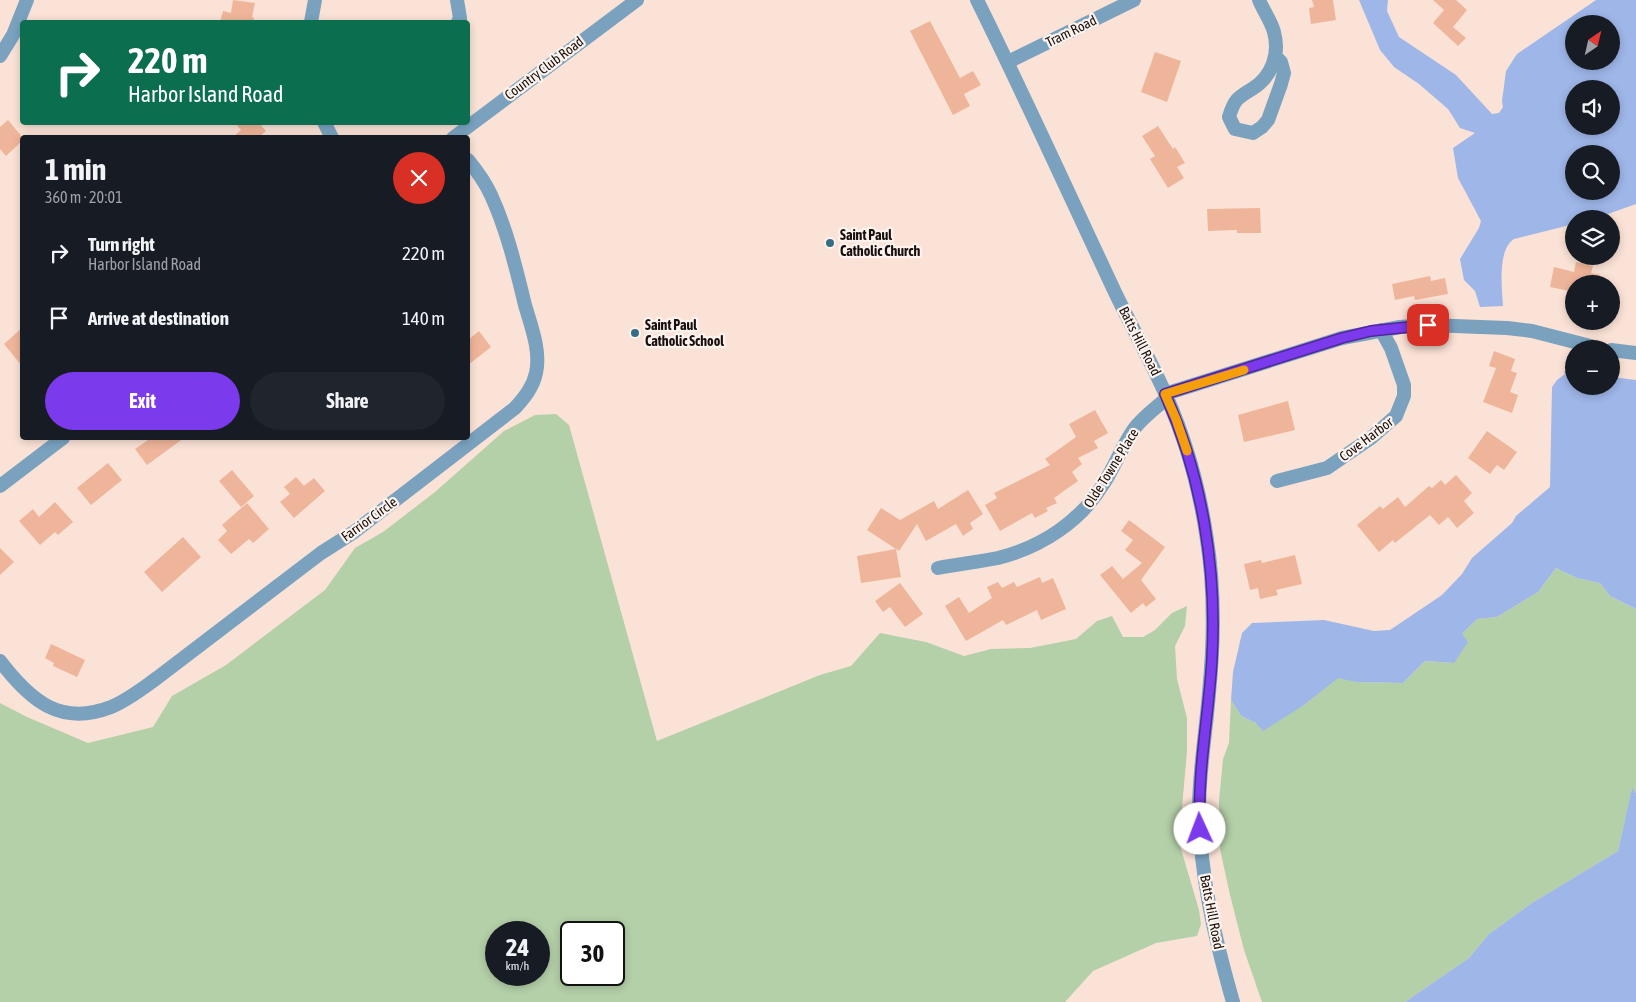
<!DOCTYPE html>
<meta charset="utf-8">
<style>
body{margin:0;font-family:"Asap Condensed",sans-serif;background:#20242c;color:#f1f3f6;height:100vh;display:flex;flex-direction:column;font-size:19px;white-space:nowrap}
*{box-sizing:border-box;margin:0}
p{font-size:16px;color:#9ea1a6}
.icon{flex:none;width:28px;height:28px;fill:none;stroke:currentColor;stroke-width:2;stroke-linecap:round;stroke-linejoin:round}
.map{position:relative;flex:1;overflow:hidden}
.sheet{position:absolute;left:20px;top:135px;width:450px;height:305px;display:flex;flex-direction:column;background:#171b24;border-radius:5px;box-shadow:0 2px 8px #0003}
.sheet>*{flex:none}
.hud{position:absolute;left:20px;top:20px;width:450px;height:105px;border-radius:5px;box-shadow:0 2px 8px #0003;background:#0b6e4f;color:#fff;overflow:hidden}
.needle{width:32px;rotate:34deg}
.fabs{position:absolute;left:1565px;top:15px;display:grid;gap:10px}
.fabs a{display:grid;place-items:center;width:55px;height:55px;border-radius:50%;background:#171b24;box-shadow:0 2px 8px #0003;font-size:25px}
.speed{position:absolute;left:485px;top:921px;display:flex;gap:10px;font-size:25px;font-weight:700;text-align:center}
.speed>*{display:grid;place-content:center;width:65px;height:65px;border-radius:50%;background:#171b24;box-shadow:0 2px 8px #0003;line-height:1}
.speed small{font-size:12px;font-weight:400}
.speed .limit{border:2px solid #111;border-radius:8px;background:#fff;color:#111}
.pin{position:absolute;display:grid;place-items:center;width:42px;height:42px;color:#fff;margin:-21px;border-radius:10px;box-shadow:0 2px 8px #0006}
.me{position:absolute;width:55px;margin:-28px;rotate:358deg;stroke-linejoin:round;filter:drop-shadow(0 0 4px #0008)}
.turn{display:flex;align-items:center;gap:18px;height:105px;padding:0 25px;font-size:22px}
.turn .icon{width:65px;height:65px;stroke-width:2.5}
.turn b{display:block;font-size:35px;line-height:42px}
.round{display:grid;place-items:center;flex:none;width:52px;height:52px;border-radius:26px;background:#20242c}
.summary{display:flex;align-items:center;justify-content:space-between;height:85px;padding:0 25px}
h1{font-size:30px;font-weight:700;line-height:38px}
.cta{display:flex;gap:10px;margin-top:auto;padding:10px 25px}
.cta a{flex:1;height:58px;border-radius:30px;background:#7c3aed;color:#fff;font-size:20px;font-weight:700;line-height:58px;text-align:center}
.cta a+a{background:#20242c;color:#f1f3f6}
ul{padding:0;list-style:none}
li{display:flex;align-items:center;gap:15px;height:65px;padding:0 25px}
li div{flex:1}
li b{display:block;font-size:19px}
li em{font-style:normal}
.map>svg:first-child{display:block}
.green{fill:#b4d0a8;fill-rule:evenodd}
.water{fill:#9eb6e8;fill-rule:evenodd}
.building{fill:#efb59a}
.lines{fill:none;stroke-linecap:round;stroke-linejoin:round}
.minor{stroke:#7aa2bf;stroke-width:14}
.tertiary{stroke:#7aa2bf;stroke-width:14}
.route-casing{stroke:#51269a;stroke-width:12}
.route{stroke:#7c3aed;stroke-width:9}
.slow{stroke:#f59e0b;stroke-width:9}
.poi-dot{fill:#336e86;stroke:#fdf3ee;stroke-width:2}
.labels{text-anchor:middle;stroke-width:4.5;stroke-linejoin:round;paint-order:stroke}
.street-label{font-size:14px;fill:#170f0b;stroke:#fdf3ee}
.poi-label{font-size:14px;font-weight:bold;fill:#170f0b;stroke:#fdf3ee;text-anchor:start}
</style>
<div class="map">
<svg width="1636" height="1002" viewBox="0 0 1636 1002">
<rect width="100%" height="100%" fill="#fbe2d6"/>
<path class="green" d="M556,414L569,425L657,741L820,675L851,666L880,633L926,642L964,656L991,649L1030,648L1076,639L1097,621L1112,616L1123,637H1143L1155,630L1172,613L1187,606L1185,626L1175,646L1177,679L1187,718V751L1179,842L1199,910L1201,924L1197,936L1156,943L1093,971L1065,1002H0V703L27,717L88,743L153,727L172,696L226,665L325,590L355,548L383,532L435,492L504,431L535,415ZM496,932H539V975H496ZM571,932H614V975H571Z
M1556,568L1577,578L1600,583L1610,596L1636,609V793L1632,789L1618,851L1532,903L1489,934L1469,958L1405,1002H1262L1244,950L1230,895L1220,849L1219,801L1223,759L1229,743L1231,700L1241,716L1256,723L1304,705L1338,677L1356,682L1403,683L1425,661L1454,663L1462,634L1477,619L1497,617L1538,592Z"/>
<path class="water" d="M1359,0H1388L1387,11L1399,37L1456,75L1492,114L1499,113L1503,107L1502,101L1506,71L1517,54L1596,0H1636V204L1594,219H1574V224L1514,239C1497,250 1502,288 1503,306L1480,307L1475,291L1464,280L1460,259L1479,228L1481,221L1458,178L1453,148L1475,133L1460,128L1448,109L1419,84L1394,67L1380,50ZM1574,24H1611V61H1574ZM1574,89H1611V126H1574ZM1574,154H1611V191H1574Z
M1564,371L1574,372V386H1611V377L1636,380V609L1610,596L1600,583L1577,578L1556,568L1538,592L1497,617L1477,619L1462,634L1468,642L1454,663L1425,661L1403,683L1356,682L1338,678L1304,705L1263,731L1256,723L1241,716L1231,700L1233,672L1242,633L1252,623L1324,620L1374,631L1390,630L1442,595L1462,574L1472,558L1512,523L1516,516L1550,487L1552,387L1557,380L1565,374Z
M1632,788L1636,793V1002H1405L1469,958L1489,934L1532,903L1618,851Z"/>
<path class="building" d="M233,0L255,3L252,17L254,18V22H220L223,11L231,13Z
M1312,0H1333L1336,20L1311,24L1309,8L1314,7Z
M1433,0H1456L1467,10L1453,27L1466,38L1458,46L1433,23L1444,10Z
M930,21L960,78L973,71L981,85L964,94L970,106L953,115L910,31Z
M1155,52L1181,61L1167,102L1141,92Z
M8,120L23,138L22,141L6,156L0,149V127Z
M234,122H258L266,131L258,138H232L241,130Z
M1158,126L1173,149L1175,147L1185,163L1177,167L1184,178L1168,188L1150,159L1155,156L1142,136Z
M1260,208L1261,233H1237V230L1208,231L1207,209Z
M1576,262L1593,266L1591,273L1600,275L1598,284H1574V292L1550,287L1554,267L1574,272Z
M1430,276L1431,281L1445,278L1448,294L1415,300L1414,296L1395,300L1392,284Z
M22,328V366L4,344Z
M479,331L491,347L468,365V340Z
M1494,351L1515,359L1511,371L1517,373L1510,392L1518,395L1512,413L1483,402L1496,368L1489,366Z
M1288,401L1295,430L1244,442L1238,415Z
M1095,410L1108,433L1094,441L1098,448L1078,458L1082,464L1072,472L1078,481L1054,498L1057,503L1046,508L1048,511L1035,518L1032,513L1000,531L985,505L997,498L994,493L1050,465L1045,459L1076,437L1069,424Z
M1487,431L1517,452L1504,470L1497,465L1490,474L1468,458Z
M151,438H184L147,465L135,449Z
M108,463L122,480L91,505L77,488Z
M232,470L254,496L241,507L219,481Z
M1456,475L1472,493L1464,501L1474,513L1457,528L1448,517L1439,525L1430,515L1395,543L1393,540L1379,552L1357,525L1380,506L1383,509L1398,497L1405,507L1429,486L1432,488L1441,480L1445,485Z
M296,477L304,486L314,478L325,491L294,518L280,502L290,494L284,487Z
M968,490L983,514L970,523L973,529L963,536L956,524L926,541L917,524L899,551L867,530L881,508L900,520L934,501L938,509Z
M55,502L73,522L58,535L55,532L40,545L19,521L33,509L39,517Z
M247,503L269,529L253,543L249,539L231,554L218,540L227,531L222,525Z
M1129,520L1165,547L1141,580L1156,599L1146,607L1143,603L1131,613L1100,575L1112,566L1123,579L1142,563L1125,550L1133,540L1121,531Z
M183,537L201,557L162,592L144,572Z
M0,548L14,562L0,575Z
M896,549L901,577L861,583L857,556Z
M1295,555L1302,584L1276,590L1278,595L1260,599L1258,588L1250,590L1244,564L1261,560L1262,563Z
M1040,577L1042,583L1053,578L1066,609L1041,620L1037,610L1006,625L1003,620L966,641L945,606L959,597L969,613L992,598L987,587L998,582L1002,588L1014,582L1017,587Z
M900,583L923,614L905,627L890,607L883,612L875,601Z
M51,644L85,660L77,677L53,666L54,663L45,658Z"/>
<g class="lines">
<path class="minor" d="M457,0L460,18L458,22
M977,0C1024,95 1068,192 1113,288C1127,318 1144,348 1158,378C1183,429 1199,484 1207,540C1215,591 1214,642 1209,693C1206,732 1199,770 1199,810C1200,876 1215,939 1233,1002
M1259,0C1263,10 1271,21 1274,32C1280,54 1272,77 1252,89C1237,98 1234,100 1229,117L1235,129L1253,133L1262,127L1268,120L1281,84L1284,73L1281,62L1276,57
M311,22L315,0
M0,56L13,35L27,0
M1008,62L1134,0
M324,122L332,138
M1611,350L1636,353
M1165,394L1342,338L1400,327L1428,325L1507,328L1532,331L1602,349
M1277,481L1327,468L1371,438L1396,416L1404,396V385L1391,348L1381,330
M938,568C958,564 979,562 998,558C1042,547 1081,521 1104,483C1115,466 1122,446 1134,429C1143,417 1156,408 1167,398
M0,661C30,700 60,727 111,707C128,700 143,688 157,678L321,553L354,532L515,408C525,397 533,387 536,373C541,351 531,326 525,305C516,268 507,230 491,195C485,182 477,171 468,160"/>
<path class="tertiary" d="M453,138L637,0
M0,486L63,438"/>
</g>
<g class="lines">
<defs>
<path id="route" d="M1200,829C1197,771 1209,715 1212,658C1217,568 1202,476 1165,394L1342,338L1371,331L1428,325"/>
</defs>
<use href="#route" class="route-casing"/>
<use href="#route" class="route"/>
<path class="slow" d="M1187,451L1176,419L1165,394L1244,370"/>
</g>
<g class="poi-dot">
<circle cx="830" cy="243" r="5"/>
<circle cx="635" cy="333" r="5"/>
</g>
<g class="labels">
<g class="street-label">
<text transform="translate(1071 31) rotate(-26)" y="5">Tram Road</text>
<text transform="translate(544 68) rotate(-37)" y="5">Country Club Road</text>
<text transform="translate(1140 341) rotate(63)" y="5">Batts Hill Road</text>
<text transform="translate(1366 439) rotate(-37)" y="5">Cove Harbor</text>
<text transform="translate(1111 468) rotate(-58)" y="5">Olde Towne Place</text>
<text transform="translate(369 519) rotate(-36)" y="5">Farrior Circle</text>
<text transform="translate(1212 912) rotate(79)" y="5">Batts Hill Road</text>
</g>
<g class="poi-label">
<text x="840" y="240">Saint Paul<tspan x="840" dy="16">Catholic Church</tspan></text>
<text x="645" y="330">Saint Paul<tspan x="645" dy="16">Catholic School</tspan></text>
</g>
</g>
</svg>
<div class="fabs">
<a><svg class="needle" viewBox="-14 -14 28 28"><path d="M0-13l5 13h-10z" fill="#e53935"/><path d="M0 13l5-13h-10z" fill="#9ea1a6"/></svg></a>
<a><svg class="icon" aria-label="sound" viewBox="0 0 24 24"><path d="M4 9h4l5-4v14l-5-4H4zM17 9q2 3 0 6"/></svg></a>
<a><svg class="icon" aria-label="search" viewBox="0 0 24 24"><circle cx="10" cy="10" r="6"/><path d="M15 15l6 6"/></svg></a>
<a><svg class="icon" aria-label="layers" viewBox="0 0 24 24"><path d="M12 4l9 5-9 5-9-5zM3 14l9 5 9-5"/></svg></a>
<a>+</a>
<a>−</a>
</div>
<div class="speed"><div>24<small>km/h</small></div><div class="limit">30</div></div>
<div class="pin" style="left:1428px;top:325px;background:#d93025"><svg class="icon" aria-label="arrive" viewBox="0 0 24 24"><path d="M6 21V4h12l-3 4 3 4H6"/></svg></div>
<svg class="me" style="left:1200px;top:829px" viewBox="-20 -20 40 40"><circle r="19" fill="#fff"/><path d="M0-13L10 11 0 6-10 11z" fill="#7c3aed"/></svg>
<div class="hud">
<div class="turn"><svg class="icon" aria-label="right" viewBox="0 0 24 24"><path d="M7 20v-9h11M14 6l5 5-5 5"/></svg><div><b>220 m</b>Harbor Island Road</div></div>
</div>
<section class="sheet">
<div class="summary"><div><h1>1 min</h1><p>360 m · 20:01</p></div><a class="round" style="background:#d93025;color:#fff"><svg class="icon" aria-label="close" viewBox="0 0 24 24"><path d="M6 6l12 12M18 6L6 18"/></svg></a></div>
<ul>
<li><svg class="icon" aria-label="right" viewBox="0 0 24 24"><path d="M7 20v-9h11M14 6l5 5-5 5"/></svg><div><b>Turn right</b><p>Harbor Island Road</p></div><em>220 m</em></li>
<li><svg class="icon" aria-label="arrive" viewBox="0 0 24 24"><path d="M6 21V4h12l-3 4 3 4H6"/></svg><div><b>Arrive at destination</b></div><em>140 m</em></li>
</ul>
<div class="cta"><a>Exit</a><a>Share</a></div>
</section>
</div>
